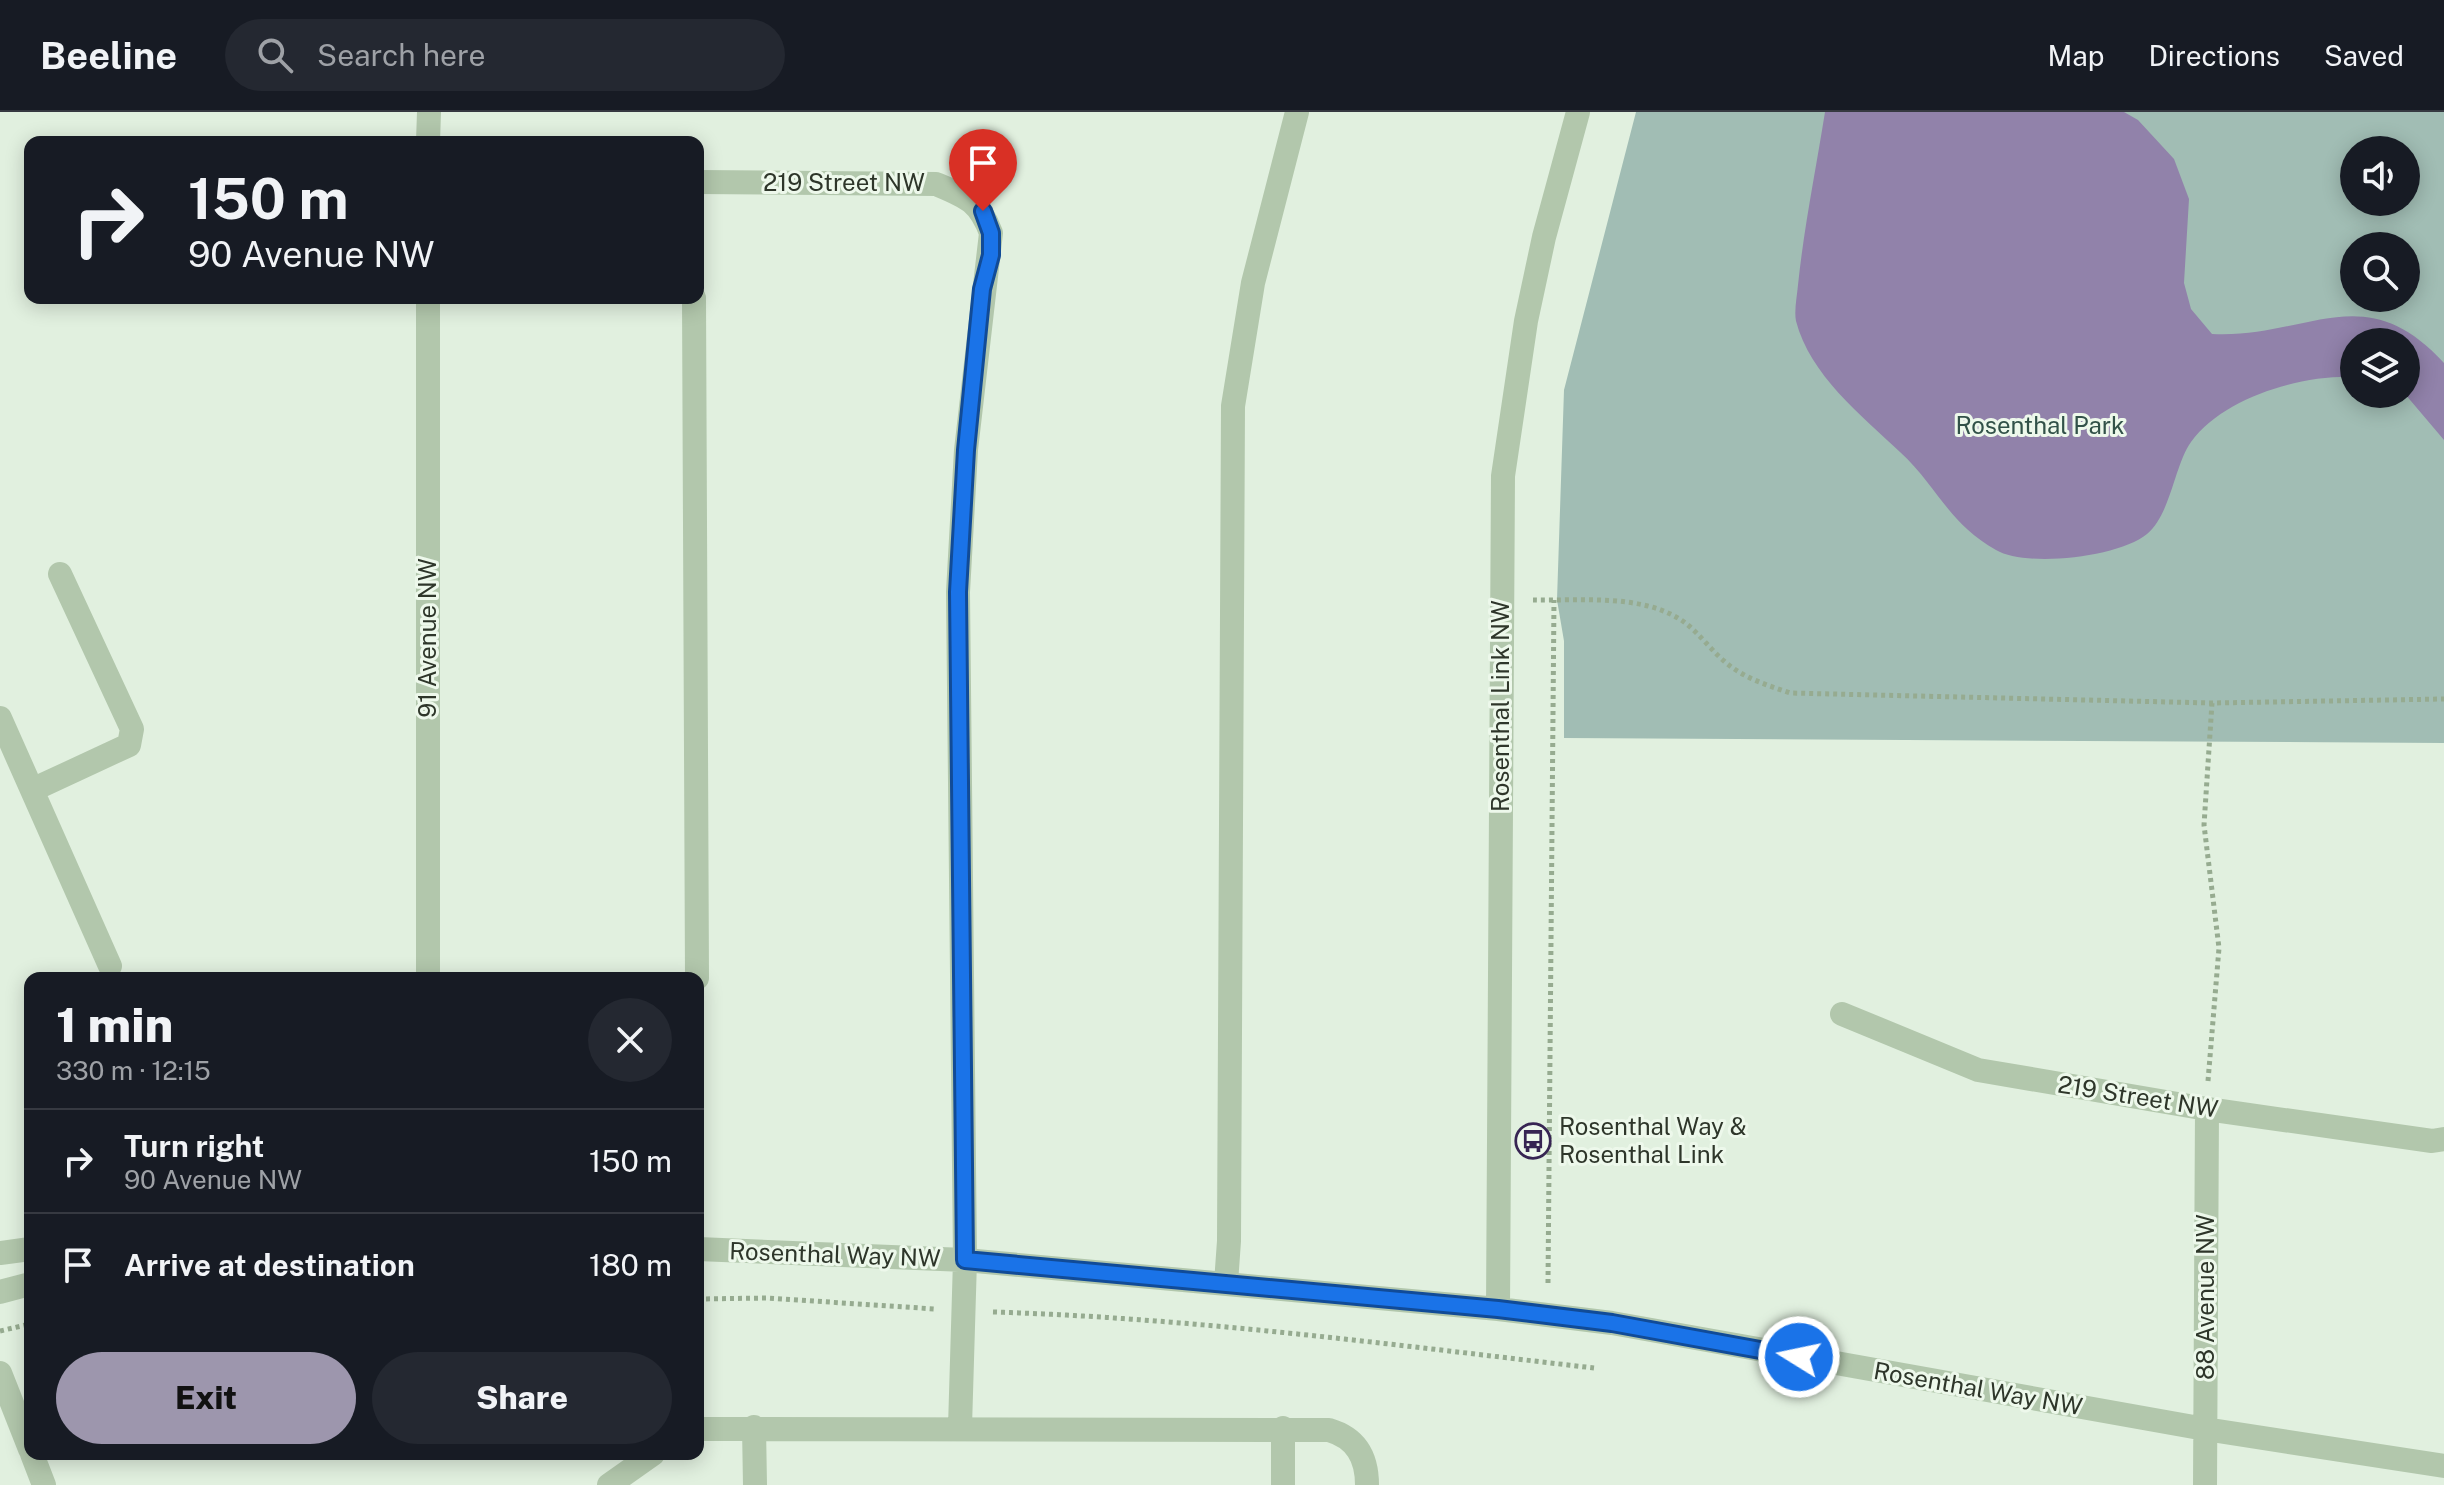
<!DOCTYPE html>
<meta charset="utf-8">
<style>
body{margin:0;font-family:"Public Sans",sans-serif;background:#242831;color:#f1f3f6;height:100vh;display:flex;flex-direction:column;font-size:30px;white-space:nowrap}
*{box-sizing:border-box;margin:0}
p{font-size:26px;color:#9ea1a6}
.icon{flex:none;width:44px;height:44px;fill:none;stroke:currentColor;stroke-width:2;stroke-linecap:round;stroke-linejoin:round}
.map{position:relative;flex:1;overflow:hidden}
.side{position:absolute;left:24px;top:860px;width:680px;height:488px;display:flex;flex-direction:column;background:#171b24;border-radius:16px;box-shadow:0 4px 20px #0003}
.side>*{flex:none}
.hud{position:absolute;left:24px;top:24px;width:680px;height:168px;border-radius:16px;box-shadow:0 4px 20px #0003;background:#171b24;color:#f1f3f6;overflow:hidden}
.tools{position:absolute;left:2340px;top:24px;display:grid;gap:16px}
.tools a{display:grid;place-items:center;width:80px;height:80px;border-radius:50%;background:#171b24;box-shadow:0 4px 20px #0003;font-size:40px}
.pin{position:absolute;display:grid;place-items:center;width:68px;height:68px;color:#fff;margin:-82px -34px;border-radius:50% 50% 50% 0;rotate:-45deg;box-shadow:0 0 8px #0007}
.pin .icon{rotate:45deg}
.me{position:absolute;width:88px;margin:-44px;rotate:280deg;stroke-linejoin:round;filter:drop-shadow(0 0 6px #0008)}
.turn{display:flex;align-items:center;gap:28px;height:168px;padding:0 32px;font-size:36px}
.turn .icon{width:104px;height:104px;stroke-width:2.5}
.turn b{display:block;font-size:56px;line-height:68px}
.round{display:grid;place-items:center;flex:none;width:84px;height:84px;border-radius:42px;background:#242831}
.summary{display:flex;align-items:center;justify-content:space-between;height:136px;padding:0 32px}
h1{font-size:48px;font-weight:800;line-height:60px}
.action{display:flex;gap:16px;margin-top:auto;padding:16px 32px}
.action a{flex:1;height:92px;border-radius:48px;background:#9d96ad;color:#111;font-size:32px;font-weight:800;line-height:92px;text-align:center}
.action a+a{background:#242831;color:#f1f3f6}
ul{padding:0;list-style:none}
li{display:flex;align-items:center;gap:24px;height:104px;padding:0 32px;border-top:2px solid #363941}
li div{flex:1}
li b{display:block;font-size:30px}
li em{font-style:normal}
header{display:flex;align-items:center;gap:48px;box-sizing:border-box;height:112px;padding:0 40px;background:#171b24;border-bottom:2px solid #363941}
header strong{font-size:38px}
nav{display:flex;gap:44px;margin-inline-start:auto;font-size:28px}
.search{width:560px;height:72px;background:#242831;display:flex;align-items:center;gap:20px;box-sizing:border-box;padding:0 28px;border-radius:44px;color:#9ea1a6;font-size:30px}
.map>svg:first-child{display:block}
.green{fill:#a1bdb4;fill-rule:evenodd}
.water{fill:#9182aa}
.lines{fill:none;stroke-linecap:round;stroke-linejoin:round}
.path{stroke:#96ab90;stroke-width:5;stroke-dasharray:4 4;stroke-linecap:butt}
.minor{stroke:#b2c7ac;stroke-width:24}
.route-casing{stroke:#114b97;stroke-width:20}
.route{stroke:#1a73e8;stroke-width:14}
.labels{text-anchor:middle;stroke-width:6;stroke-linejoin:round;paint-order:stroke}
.street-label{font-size:24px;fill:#2e362a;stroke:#edf8eb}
.park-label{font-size:24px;fill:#315148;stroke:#edf8eb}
.poi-label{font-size:24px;fill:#2e362a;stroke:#edf8eb;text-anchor:start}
</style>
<header>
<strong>Beeline</strong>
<div class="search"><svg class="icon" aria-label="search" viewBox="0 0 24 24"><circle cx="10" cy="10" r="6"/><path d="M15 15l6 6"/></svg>Search here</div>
<nav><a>Map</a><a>Directions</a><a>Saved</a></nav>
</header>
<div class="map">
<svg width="2444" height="1373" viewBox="0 0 2444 1373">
<rect width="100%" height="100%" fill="#e1f0df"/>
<path class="green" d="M1636,0H2444V631L1564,626V529L1557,488L1564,278ZM2354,38H2406V90H2354ZM2354,134H2406V186H2354ZM2354,230H2406V282H2354Z"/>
<path class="water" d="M1825,0H2124L2138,8L2174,47L2189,87L2184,171L2191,197L2212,222C2308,227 2364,163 2444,251V328L2405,282L2406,230H2354V265C2301,263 2224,285 2191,330C2174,354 2171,402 2147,422C2119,445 2027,456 1996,438C1948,411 1938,375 1900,340C1861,303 1810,263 1796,209C1794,199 1797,184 1798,173C1804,115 1816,57 1825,0Z"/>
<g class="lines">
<path class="path" d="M1533,488C1580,489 1643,481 1684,510C1699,521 1710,537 1724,549C1743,566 1767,573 1790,581L2212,591L2444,587
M2208,969L2219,836L2204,713L2212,591
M1548,1171L1554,488
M698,1187L767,1186L935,1197
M993,1200C1194,1206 1394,1233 1594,1256
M0,1219L30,1212"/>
<path class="minor" d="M428,30L429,0
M698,70L936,72C967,85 979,89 991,121L966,338L958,480L965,1148L960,1315
M428,186V866
M694,186L697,866
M0,606L110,854
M32,678L129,633L132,617L60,462
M1842,902L1978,958L2207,997L2432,1029L2444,1027
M698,1137L965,1148L1498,1197L1612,1211L2205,1317L2444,1354
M0,1141L30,1137
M1226,1171L1229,1129L1233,294L1253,171L1297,0
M0,1180L30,1172
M1498,1197L1503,364L1526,209L1544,125L1578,0
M0,1261L30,1337
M754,1315L755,1373
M698,1317L1329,1318C1356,1326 1367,1345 1367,1373
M32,1342L44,1373
M609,1373L653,1342
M1283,1373V1316
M2205,1373L2207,997"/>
</g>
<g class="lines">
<defs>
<path id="route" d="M983,99L991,121V143L982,177L966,338L958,480L965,1148L1498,1197L1612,1211L1799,1245"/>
</defs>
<use href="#route" class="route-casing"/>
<use href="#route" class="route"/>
</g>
<defs>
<symbol id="bus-ring" viewBox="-11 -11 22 22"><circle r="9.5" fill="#edf8eb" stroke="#372553" stroke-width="1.5"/><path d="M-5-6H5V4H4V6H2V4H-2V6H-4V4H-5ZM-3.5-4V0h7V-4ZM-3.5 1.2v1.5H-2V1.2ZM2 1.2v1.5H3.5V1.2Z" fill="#372553"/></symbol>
</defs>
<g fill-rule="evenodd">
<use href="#bus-ring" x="1513" y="1009" width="40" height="40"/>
</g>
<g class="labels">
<g class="street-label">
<text x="844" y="79">219 Street NW</text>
<text transform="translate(428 526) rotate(-90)" y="8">91 Avenue NW</text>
<text transform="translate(1501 594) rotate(-90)" y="8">Rosenthal Link NW</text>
<text transform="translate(2138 985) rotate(9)" y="8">219 Street NW</text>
<text transform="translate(835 1143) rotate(2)" y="8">Rosenthal Way NW</text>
<text transform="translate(2206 1185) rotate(-90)" y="8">88 Avenue NW</text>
<text transform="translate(1978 1277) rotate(10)" y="8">Rosenthal Way NW</text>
</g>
<g class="park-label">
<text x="2040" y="322">Rosenthal Park</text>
</g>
<g class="poi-label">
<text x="1559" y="1023">Rosenthal Way &amp;<tspan x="1559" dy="28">Rosenthal Link</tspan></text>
</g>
</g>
</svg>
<div class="tools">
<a><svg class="icon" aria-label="sound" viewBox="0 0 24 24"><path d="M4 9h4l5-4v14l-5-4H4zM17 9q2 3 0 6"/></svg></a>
<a><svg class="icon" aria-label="search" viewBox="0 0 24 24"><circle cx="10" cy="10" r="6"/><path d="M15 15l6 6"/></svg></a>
<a><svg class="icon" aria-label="layers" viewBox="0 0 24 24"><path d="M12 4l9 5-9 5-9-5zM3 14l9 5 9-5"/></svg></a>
</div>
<div class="pin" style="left:983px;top:99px;background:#d93025"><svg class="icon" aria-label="arrive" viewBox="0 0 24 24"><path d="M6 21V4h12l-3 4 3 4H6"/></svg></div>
<svg class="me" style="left:1799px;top:1245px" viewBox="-20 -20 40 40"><circle r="17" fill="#1a73e8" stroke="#fff" stroke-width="3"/><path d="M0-11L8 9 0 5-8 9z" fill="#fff"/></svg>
<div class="hud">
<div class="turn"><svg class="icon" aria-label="right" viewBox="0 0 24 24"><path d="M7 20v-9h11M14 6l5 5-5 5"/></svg><div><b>150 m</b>90 Avenue NW</div></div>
</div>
<section class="side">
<div class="summary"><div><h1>1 min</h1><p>330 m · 12:15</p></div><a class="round"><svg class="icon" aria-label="close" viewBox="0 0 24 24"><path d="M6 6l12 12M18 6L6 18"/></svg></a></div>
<ul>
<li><svg class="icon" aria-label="right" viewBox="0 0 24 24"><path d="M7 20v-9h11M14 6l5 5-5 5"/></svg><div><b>Turn right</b><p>90 Avenue NW</p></div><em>150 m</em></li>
<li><svg class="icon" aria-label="arrive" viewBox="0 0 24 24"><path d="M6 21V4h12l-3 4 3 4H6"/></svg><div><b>Arrive at destination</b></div><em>180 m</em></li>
</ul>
<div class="action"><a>Exit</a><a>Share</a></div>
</section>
</div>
